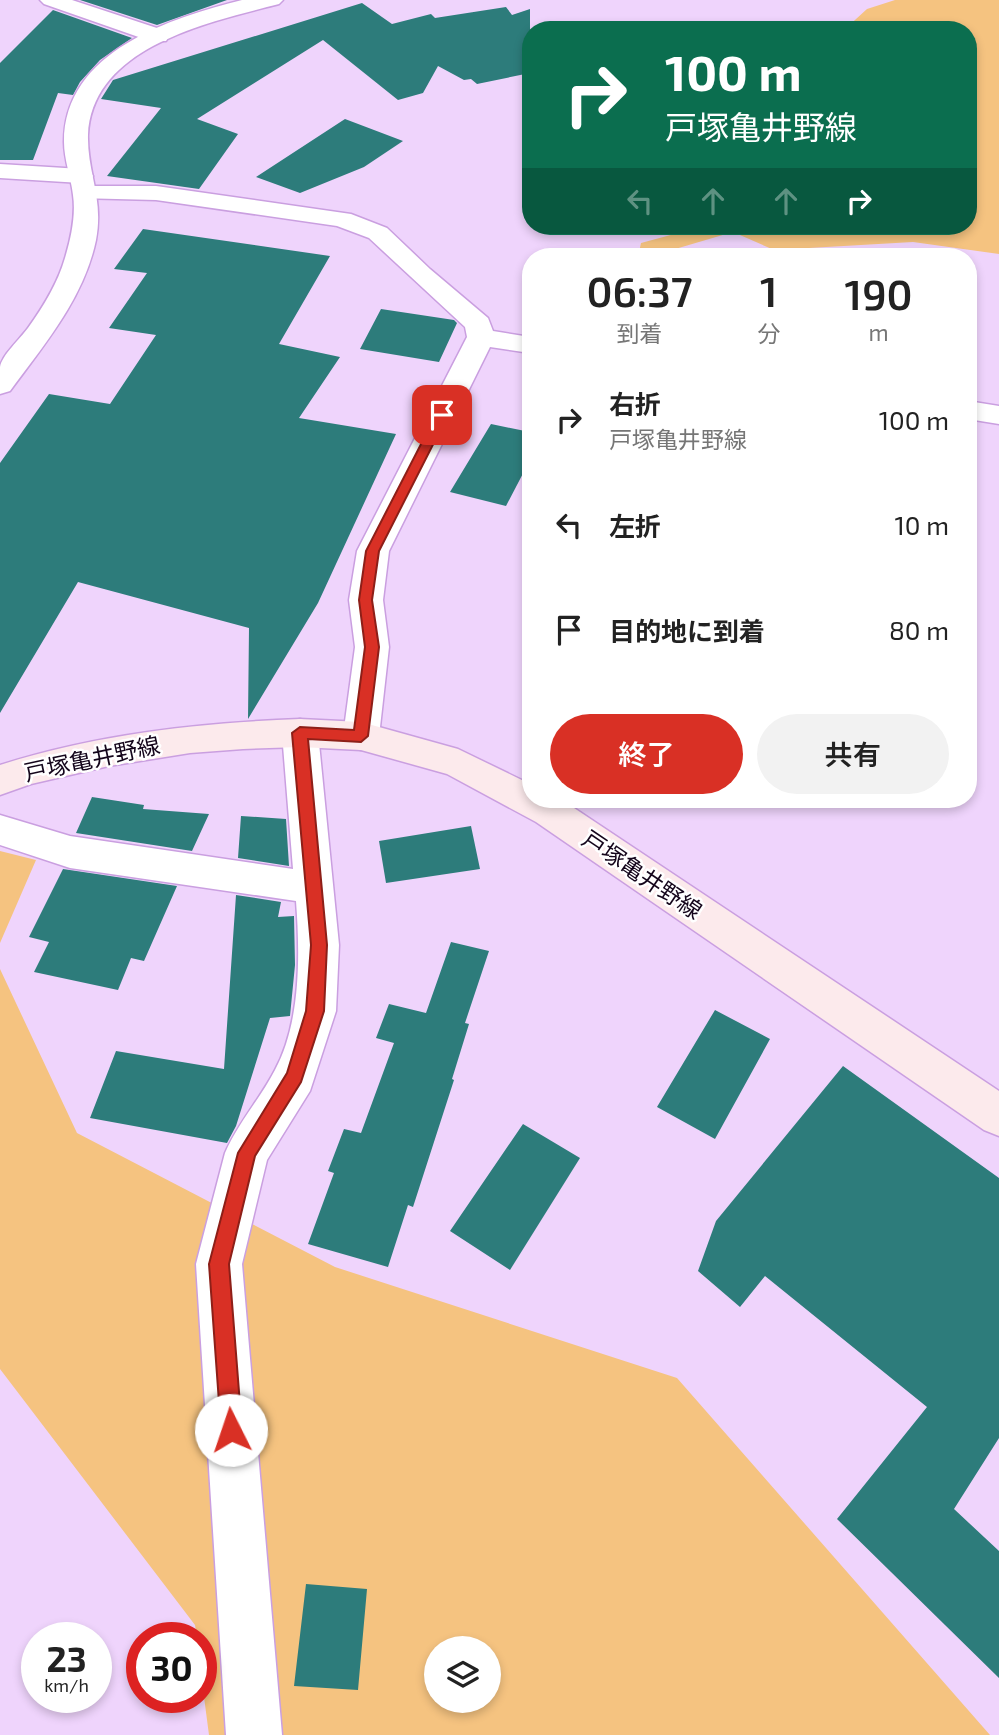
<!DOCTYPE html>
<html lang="ja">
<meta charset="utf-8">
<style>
body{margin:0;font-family:"Exo 2","Noto Sans JP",sans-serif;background:#f2f2f2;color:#222;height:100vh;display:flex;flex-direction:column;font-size:26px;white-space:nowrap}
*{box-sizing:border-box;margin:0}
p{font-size:23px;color:#767676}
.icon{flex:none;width:38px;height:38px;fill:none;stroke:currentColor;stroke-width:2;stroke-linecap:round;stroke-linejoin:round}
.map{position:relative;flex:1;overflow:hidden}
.details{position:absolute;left:522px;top:248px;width:455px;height:560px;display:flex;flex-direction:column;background:#fff;border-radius:28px;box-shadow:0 4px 10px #0003}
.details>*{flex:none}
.banner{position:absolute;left:522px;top:21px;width:455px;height:214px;border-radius:28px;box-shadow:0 4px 10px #0003;background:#0b6e4f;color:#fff;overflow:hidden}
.fabs{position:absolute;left:424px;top:1636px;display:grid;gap:14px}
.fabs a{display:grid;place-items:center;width:77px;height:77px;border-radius:50%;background:#fff;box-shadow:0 4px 10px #0003;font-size:35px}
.speed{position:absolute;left:21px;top:1622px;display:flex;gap:14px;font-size:35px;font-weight:700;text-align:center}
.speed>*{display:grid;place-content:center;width:91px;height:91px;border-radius:50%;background:#fff;box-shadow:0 4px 10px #0003;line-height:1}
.speed small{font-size:18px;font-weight:400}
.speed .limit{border:10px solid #d22;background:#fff;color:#111}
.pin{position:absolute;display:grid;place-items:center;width:60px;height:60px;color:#fff;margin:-30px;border-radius:14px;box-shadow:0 4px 10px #0006}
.me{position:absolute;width:77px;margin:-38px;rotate:356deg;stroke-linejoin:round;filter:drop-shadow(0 0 5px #0008)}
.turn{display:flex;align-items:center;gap:24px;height:147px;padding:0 28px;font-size:32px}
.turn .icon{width:91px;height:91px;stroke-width:2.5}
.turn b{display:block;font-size:49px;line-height:60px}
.lanes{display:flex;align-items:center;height:66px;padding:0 28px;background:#0003;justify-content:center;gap:35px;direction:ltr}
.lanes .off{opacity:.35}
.eta{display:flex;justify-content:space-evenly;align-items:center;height:119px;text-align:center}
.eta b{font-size:42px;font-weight:600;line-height:49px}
.cta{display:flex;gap:14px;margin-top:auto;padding:14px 28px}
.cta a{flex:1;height:80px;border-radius:42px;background:#d93025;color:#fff;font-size:28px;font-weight:600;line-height:80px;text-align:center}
.cta a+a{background:#f2f2f2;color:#222}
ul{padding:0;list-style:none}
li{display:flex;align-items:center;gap:21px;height:105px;padding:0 28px}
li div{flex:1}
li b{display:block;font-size:26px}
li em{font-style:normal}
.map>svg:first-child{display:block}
.green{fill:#f5c380;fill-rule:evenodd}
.building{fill:#2d7c7b}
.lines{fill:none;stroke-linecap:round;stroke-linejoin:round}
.minor-casing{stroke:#ca9fe0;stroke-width:3}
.tertiary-casing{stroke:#ca9fe0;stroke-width:3}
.secondary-casing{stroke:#ca9fe0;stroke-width:3}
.minor{fill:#fff;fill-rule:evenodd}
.tertiary{fill:#fff;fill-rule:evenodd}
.secondary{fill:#fceaec;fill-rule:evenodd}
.route{fill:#d93025;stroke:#8d1f18;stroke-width:2}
.labels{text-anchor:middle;stroke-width:5;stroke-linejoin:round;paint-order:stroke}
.street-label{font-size:23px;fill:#14051b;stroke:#fff}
</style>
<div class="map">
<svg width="999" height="1735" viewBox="0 0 999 1735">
<rect width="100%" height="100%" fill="#efd4fc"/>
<path class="green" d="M895,0H999V254L913,242L774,250L733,232L648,257H638L641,243L704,226H968V30H844L867,9Z
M0,851L36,860L0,943Z
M0,969L77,1133L335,1267L677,1378L990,1735H209L201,1674V1638H197L195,1625L0,1369ZM436,1648H488V1701H436Z"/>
<path class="building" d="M80,0H227L157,25Z
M362,3L392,24L431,14L435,18L506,7L512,15L530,9V73L477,84L471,79L464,80L438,66L423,93L398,100L323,40L197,119L238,134L199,189L107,176L161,108L101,99L113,80Z
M53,10L132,38L100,60L80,82L73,95L58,93L33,160H0V63Z
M345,119L403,141L364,167L300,193L256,177Z
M143,229L330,256L279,344L340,357L299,418L396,434L318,603L248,719L249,628L78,582L0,713V463L49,394L110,404L156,335L109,328L147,273L114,269Z
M381,309L454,320L457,323L439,362L360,349Z
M491,424L530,432V460L506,506L450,492Z
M92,797L144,805L143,809L209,814L192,851L76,833Z
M241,816L286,819L289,866L238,858Z
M471,826L480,869L386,883L379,841Z
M63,869L177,886L144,961L131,958L118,990L34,972L49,942L29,937Z
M236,895L281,902L278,917L294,916L295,965L290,1016L270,1018L236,1126L227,1143L90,1118L116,1051L224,1069Z
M451,942L489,951L465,1023L469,1024L452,1079L454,1080L413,1207L408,1205L388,1267L308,1244L334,1173L328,1171L344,1129L361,1133L394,1043L376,1038L389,1004L426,1013Z
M715,1010L770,1039L715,1139L657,1107Z
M843,1066L999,1178V1438L954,1509L999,1551V1678L837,1519L927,1407L765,1276L740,1307L698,1271L716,1221Z
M523,1124L580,1158L510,1270L450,1231Z
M306,1584L367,1589L358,1690L294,1686Z"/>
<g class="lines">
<defs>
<path id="minor" d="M40,0H72L166,31L169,36L166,41H150L44,4Z
M0,164L81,169L90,171L93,176L90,181L81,183L0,178Z
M86,186H156L351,214L387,228L430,269L488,318L493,331L530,337V353L490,347L389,551L383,600L389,647L379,736L374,746L361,750L348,746L343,736L355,647L349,600L357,551L467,337L465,327L369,238L337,226L156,200L77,198L74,193L77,188Z
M968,401L999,406V424L968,419Z
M300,719L313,723L318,733L339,945L336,1011L310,1091L267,1160L242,1264L282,1735H226L196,1264L225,1153C238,1123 260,1099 275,1070C301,1022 300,954 296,901L70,868L0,845V815L70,836L293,869L282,733L287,723Z"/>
<path id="tertiary" d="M242,0H283L279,4C210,22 92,46 88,135C87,173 104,198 96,240C84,298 44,345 10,391L0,394C0,385 0,375 0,367C2,355 20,339 28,328C43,307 58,283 65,258C71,238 76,215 73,195C71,177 64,160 64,142C64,51 171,18 242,0Z"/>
<path id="secondary" d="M300,719L361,722L458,749L530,784V800H562L999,1091V1136L984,1130L536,822L447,774L361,750L300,747L243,749L190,753L109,766L31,784L0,795V765C97,734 198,723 300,719Z"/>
</defs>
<use href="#minor" class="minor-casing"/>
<use href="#tertiary" class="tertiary-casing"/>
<use href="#secondary" class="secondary-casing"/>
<use href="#minor" class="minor"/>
<use href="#tertiary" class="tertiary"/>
<use href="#secondary" class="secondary"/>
</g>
<path class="route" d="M442,412L448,415L379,551L372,600L379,647L368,736L361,742L308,739L327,945L324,1011L301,1082L255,1156L229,1264L242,1430L239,1437L231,1440L224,1437L221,1430L209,1264L238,1153L287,1073L306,1011L311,945L292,733L300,727L354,730L365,647L359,600L366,551L436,415Z"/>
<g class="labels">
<g class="street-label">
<text transform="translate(92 759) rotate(-12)" y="8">戸塚亀井野線</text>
<text transform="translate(642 875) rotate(34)" y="8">戸塚亀井野線</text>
</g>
</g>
</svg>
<div class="fabs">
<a><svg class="icon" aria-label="layers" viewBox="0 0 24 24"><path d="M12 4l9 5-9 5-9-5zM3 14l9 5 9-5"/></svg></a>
</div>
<div class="speed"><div>23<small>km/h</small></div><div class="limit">30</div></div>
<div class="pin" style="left:442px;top:415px;background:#d93025"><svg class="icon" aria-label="arrive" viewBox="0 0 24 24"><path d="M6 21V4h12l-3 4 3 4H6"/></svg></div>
<svg class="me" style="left:231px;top:1430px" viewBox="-20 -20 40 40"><circle r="19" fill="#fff"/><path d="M0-13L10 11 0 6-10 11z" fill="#d93025"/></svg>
<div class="banner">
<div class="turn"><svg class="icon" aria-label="right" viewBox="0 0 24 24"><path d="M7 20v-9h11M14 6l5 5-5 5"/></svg><div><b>100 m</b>戸塚亀井野線</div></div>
<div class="lanes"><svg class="icon off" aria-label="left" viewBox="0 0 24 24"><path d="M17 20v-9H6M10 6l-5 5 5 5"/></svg><svg class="icon off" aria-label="ahead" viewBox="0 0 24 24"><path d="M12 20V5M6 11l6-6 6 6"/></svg><svg class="icon off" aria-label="ahead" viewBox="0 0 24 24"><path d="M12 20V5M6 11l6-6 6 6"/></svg><svg class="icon" aria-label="right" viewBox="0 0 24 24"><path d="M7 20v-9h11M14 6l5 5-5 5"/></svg></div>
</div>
<section class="details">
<div class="eta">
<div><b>06:37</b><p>到着</p></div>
<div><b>1</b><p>分</p></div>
<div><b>190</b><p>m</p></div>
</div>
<ul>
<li><svg class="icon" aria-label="right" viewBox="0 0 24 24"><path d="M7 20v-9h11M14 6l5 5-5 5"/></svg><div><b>右折</b><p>戸塚亀井野線</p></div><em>100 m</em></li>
<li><svg class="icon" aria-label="left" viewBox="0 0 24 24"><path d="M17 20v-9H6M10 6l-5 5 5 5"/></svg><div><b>左折</b></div><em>10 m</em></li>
<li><svg class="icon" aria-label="arrive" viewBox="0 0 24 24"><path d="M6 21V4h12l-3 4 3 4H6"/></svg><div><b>目的地に到着</b></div><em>80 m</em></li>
</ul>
<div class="cta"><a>終了</a><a>共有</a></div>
</section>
</div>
